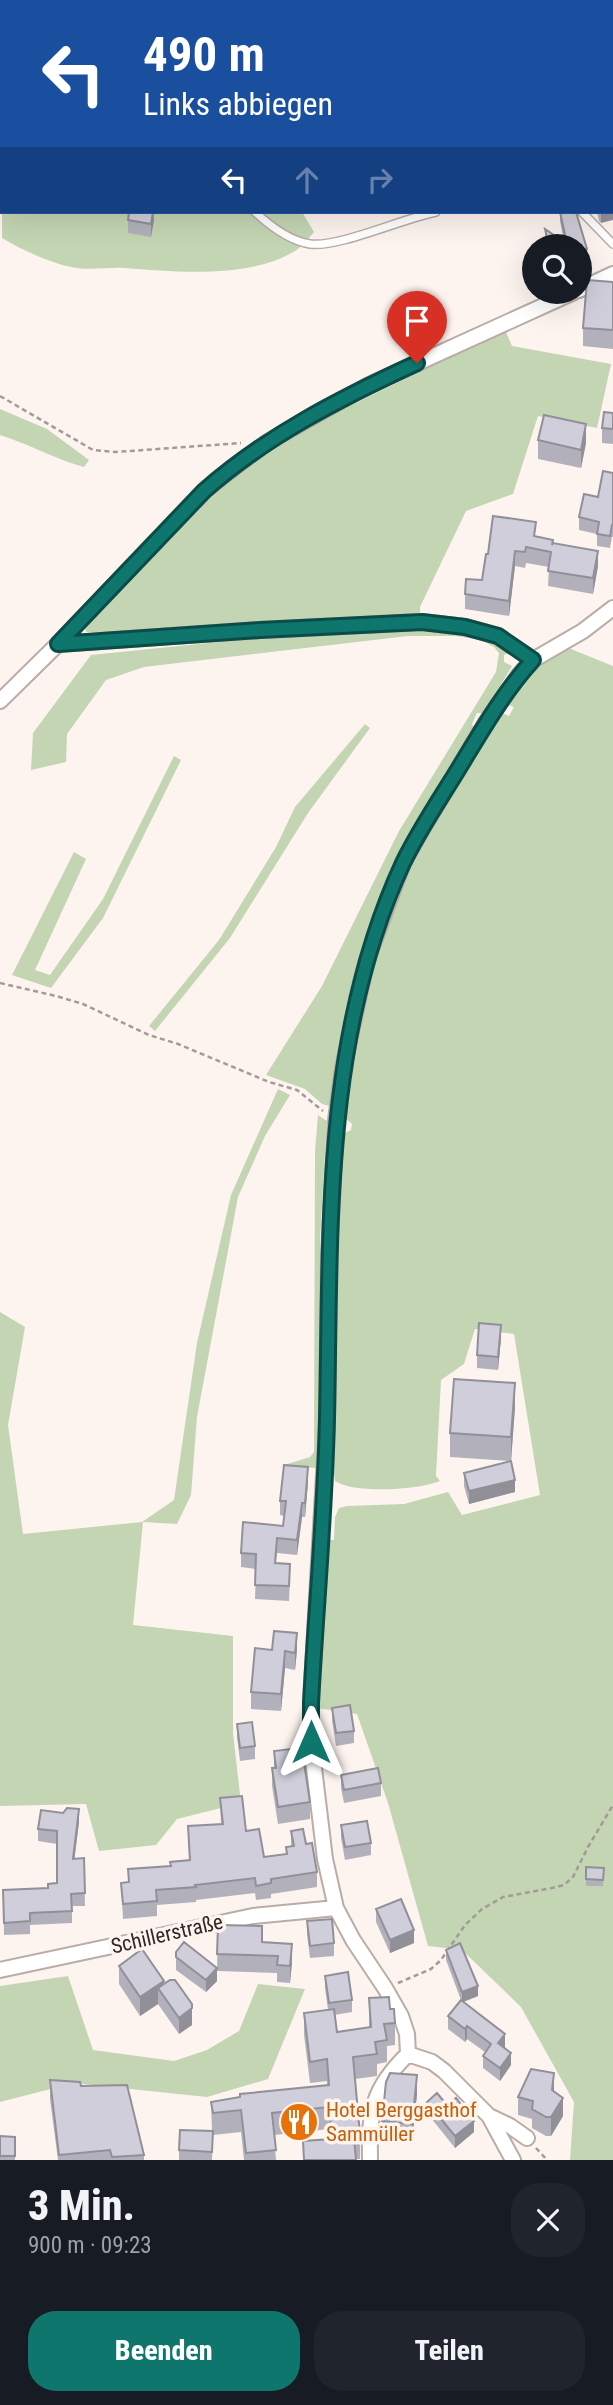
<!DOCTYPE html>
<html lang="de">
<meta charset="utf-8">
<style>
body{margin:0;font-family:"Roboto Condensed",sans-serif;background:#20242c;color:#f1f3f6;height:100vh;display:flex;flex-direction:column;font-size:26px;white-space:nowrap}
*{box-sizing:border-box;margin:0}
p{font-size:23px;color:#9ea1a6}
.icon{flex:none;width:38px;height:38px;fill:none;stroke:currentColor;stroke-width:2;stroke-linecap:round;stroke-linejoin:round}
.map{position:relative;height:2160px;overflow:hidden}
.panel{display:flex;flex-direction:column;background:#171b24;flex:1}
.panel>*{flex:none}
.hud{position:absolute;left:0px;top:0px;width:614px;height:214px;box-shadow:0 7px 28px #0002;background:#1a4fa0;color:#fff;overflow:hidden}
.buttons{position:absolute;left:522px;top:234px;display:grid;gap:14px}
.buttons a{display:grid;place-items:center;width:70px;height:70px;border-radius:50%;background:#171b24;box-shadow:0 7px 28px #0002;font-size:35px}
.pin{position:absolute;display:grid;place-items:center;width:60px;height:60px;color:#fff;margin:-72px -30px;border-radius:50% 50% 50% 0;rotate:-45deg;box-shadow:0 0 7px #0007}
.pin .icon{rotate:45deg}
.me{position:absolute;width:77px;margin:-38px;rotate:0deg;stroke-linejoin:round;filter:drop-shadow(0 0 5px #0008)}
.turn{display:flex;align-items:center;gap:24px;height:147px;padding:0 28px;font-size:32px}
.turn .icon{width:91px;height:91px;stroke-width:2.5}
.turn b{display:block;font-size:49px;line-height:60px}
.lanes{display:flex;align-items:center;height:66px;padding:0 28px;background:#0003;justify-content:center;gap:35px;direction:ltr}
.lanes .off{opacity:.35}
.round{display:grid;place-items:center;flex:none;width:74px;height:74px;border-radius:28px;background:#20242c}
.headline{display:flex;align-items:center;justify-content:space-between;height:119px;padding:0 28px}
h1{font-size:42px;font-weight:800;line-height:52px}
.button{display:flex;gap:14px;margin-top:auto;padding:14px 28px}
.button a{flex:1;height:80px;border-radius:28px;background:#0f766e;color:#fff;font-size:28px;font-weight:800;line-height:80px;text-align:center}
.button a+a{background:#20242c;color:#f1f3f6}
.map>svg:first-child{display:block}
.green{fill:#c4d5b3}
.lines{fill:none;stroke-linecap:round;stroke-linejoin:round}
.service-casing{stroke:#b8ada7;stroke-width:10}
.minor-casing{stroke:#b8ada7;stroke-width:18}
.path{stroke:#a39b97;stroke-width:2.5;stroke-dasharray:5 3.5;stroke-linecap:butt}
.service{stroke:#fff;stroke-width:7}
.minor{stroke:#fff;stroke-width:14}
.wall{fill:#b2b1bb}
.shaded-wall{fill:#919099}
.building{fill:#cfceda;stroke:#919099;stroke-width:2}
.route-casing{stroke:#0a4d48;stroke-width:18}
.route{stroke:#0f766e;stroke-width:12}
.labels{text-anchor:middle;stroke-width:7;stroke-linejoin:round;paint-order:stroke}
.street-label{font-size:21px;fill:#2e2927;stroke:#fef4ef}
.food-label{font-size:21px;fill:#c56008;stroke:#fef4ef;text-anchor:start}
</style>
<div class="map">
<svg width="613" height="2160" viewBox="0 0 613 2160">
<rect width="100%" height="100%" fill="#fef4ef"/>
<path class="green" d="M2,212H302L314,232C308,239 302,247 295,251C249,279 177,272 125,268C108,267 88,271 71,267C47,262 23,250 2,238Z
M505,330L512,346L611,364L597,428L538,416L513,494L466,511L420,607V617L146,632H86L85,623L205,497L282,439Z
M0,409L47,429L89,460L84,467C55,459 29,444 0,435Z
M407,628C433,630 495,629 509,653L504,655V662L512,666L484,713H477L472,724L474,728C422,808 378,887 353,981C343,1022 340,1065 329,1106L322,1104L305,1089L266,1075L322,986L399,831L496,672L499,653L494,647L481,640L456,636H408L144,667L106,680L67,734L66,762L31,770L33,733L91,655L247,639Z
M566,647L613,666V2160H570L574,2102L521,2007L462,1950L428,1946L388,1803L357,1714L316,1708L327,1540H334L335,1517L339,1508L347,1506L404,1504L448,1492L462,1515L540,1495L514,1334L475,1329L464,1364L441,1380L436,1476L440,1481C419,1490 354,1494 335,1481L332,1460L336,1238L341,1135L351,1130L352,1124L345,1118C355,1024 378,930 420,845C443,799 474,756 500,712L509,716L514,707L506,704L527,676Z
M365,724L370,728L308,813L230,938L155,1031L149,1026L219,940L276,847L295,807Z
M174,756L181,760L103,918L51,988L12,975L74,852L86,859L35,970L50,975L103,899Z
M278,1089L290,1095L265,1136L238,1197L197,1417L191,1495L177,1524L143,1522L133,1625L233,1636V1733L241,1803L177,1819L156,1845L99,1851L86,1804L0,1806V1312L25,1327L8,1425L23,1534L142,1522L174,1500L197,1343L231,1195Z
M318,1115L327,1121L320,1240L321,1382L317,1468L281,1466L310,1457L314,1452L315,1151Z
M68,1976L93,2050L174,2061L207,2050L239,2031L258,1984L305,1989L268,2079L207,2097L74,2083L0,2102V1986Z"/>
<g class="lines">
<defs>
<path id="service" d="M71,0L74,2
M255,212C269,225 290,241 310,244C338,248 404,218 436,212
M582,212L613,244"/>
<path id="minor" d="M579,290L613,274
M58,644L260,630L422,622L465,627L498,636L533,660
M0,701L58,644L204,491L266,443L367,386L574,292
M0,1970L253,1916L336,1908
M408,2054L432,2062L444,2071L489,2116L510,2126L527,2138
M489,2116L513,2160
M370,2160C369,2111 372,2089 408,2054L407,2034L401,2016L385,1988L353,1940L336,1908L325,1859L311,1743V1703L327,1422L329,1255L336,1120L343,1068L366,963L403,863L421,831L485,724L519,675L533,660L583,631L613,608"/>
</defs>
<use href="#service" class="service-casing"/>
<use href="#minor" class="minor-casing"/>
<path class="path" d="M0,396L93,450L116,452L241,443
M0,983L56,996L83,1004L149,1035L178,1044L269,1082L297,1090L323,1111
M398,1983L431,1969L441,1960L465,1925L482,1909L503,1897L552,1888L564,1885L573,1877L588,1847L613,1805
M536,2148L547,2160"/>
<use href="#service" class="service"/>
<use href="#minor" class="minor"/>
</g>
<path class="wall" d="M154,212V220L151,237L128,233V220Z
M560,212L587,260L579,261V247H547L545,240V229L564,242L560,221Z
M597,212H612L601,223L599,221Z
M613,282V349L583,346V328Z
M613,413V444L602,443V428Z
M538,440L586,443L581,468L538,459Z
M613,473V537H612L610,548L597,546V534L579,530V517L598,497Z
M536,537L553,543L598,566L593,594L548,586L549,567L526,563L525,568L515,566L509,616L465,609V594L482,580L488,554Z
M501,1338L498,1370L477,1368V1355Z
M515,1407L511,1461L450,1457V1433Z
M464,1473L515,1492L469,1504L464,1486Z
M308,1482L305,1517H302L297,1555L277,1553L276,1563L290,1579L289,1601L255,1599L256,1569L241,1567V1553L283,1526L284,1516L280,1515V1501Z
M272,1650H297L295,1670L285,1668L281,1711L251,1709V1692Z
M332,1708L354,1731V1743L336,1746L332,1721Z
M237,1724L255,1746V1759L240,1761L237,1737Z
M274,1751L301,1764L310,1802V1819L278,1824L272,1786V1768H274Z
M341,1775L381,1783V1796L344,1803L341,1788Z
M220,1798L246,1831L264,1857L286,1854V1847H291V1831L306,1844L317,1872V1887L271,1894V1898L256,1900L255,1893L196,1900V1902L157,1905V1916L123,1919L121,1883L128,1882V1869L170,1866L189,1860L188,1826L221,1824Z
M79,1822L74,1859L84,1858L85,1906H72V1923L30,1925V1934L4,1935L3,1890L48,1888L57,1883V1844L38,1841V1829Z
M341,1825L371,1843V1855L345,1860L341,1838Z
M586,1867L604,1868L603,1886H586Z
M376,1909L414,1943L390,1953L376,1922Z
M307,1921L334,1943V1956L310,1958L307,1934Z
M218,1925L262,1942L292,1962L290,1983L277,1982V1973L217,1971Z
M446,1950L478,1996L464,2002L505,2047L511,2065L500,2081L483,2068V2056L485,2052L467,2039L465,2042L448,2029V2016L461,2000L446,1960Z
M176,1952L217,1981L206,1992L176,1970Z
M119,1966L164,1984L192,2025L179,2034L158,2004L140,2016L119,1984Z
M325,1976L352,2000V2012L334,2015L337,2032L369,2027V1998L390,2009L395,2023V2045L387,2046V2062L377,2064V2076L355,2079L360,2134V2159L303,2160V2141L330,2139L329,2129L274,2135L276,2160H244L241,2132L213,2135L212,2160H179V2150L212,2131L211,2102L327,2085V2081L310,2083L304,2035V2013L328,2010L325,1988Z
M50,2080L81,2086L144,2155V2160H58L50,2099Z
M554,2092L563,2116L551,2136H546L532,2128V2119L518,2115V2097Z
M417,2094L412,2143L382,2140V2121Z
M427,2102L447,2105L474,2132L455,2148L427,2113Z
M0,2136L15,2137V2160H0Z"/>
<path class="shaded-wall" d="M613,203V220L601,223V212H612Z
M153,212L154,220L151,237V224Z
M587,249V260L579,261V250Z
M586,424V443L581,468V450Z
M515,551V566L509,616V601Z
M598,551V566L593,594V578Z
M501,1325V1338L498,1370V1357Z
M515,1383V1407L511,1461V1437Z
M308,1467V1482L305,1517V1503Z
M515,1480V1492L469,1504V1491Z
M302,1503V1517L297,1555V1540Z
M297,1633V1650L295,1670V1653Z
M285,1651V1668L281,1711V1694Z
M79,1809V1822L73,1871V1859Z
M414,1930V1943L390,1953V1940Z
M292,1944V1962L290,1983V1966Z
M217,1968V1981L206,1992V1980Z
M164,1981V1997L158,1988V2004L140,2016V1997Z
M478,1986V1996L462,2002V1992Z
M192,2008V2025L179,2034V2018Z
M467,2026V2039L465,2042V2029Z
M505,2034V2047L498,2056V2043Z
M511,2053V2065L500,2081V2068Z
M554,2073V2092L552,2090Z
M417,2075V2094L412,2143V2124Z
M563,2098V2116L551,2136V2117Z
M474,2121V2132L455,2148V2136Z"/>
<path class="building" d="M612,173H613L612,204Z
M129,212H153L151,224L128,220Z
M560,212H576L587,249L579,250V247H549L545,229L567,244Z
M587,280L613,282V330L583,328Z
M604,412L613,413V429L602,428Z
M544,415L586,424L581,450L538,440Z
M603,471L613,473V525H612L610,536L597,534L599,522L579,517L584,494L598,497Z
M493,516L536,522L534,536L553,540L552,545L553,543L598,551L593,578L548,571L551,552L526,547L525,552L515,551L509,601L465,594L466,579L482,580L486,554H488Z
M479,1323L501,1325L498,1357L477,1355Z
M454,1379L515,1383L511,1437L450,1433Z
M511,1461L515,1480L469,1491L464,1473Z
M284,1465L308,1467L305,1503H302L297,1540L277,1538L275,1563L290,1564L289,1586L255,1585L256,1554L241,1553L243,1522L283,1526L286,1501H280Z
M274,1631L297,1633L295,1653L285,1651L281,1694L251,1692L255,1648L272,1650Z
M350,1705L354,1731L336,1733L332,1708Z
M252,1722L255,1746L240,1748L237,1724Z
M299,1748L301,1764L304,1763L310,1802L278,1807L272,1768H276L274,1751Z
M378,1768L381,1783L344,1790L341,1775Z
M242,1796L246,1831L259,1829L264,1857L287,1854L286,1847L294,1846L291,1831L303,1829L306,1844L312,1843L317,1872L271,1879V1883L256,1886L255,1878L195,1885L196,1887L156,1890L157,1901L123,1904L121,1883L129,1882L128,1869L171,1866L170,1862L190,1860L188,1826L223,1824L220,1798Z
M67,1808L79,1809L73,1859L84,1858L85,1893L71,1894L72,1911L30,1913V1921L4,1923L3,1890L48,1888V1884L57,1883V1831L38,1829L41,1810L63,1813Z
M367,1821L371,1843L345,1847L341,1825Z
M586,1867L604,1868L603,1880L586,1879Z
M401,1899L414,1930L390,1940L376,1909Z
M332,1919L334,1943L310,1946L307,1921Z
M218,1925L262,1926V1942L292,1944L290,1966L277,1965L278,1956L217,1954Z
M184,1942L217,1968L206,1980L176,1957V1952Z
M460,1943L478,1986L462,1992L446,1950Z
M142,1949L164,1981L140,1997L119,1966Z
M348,1972L352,2000L329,2003L325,1976Z
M170,1980H175L192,2004V2008L179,2018L158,1988Z
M389,1997L390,2009H394L395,2023L384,2024L387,2040L375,2042L377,2054L353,2057L360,2134V2137L354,2138L356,2160H304L303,2141L332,2139L329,2107L272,2113L276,2150L246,2153L241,2110L213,2113L211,2102L240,2097V2094L329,2085L327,2059L310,2062L304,2013L334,2009L337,2032L371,2027L369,1998Z
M461,2000L505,2034L498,2043L511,2053L500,2068L483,2056L491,2044L467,2026L465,2029L448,2016Z
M531,2069L554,2073L552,2090L563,2098L551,2117H546L532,2109L533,2101L518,2097Z
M390,2073L417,2075L412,2124L382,2121L386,2082Z
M50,2080L80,2082L81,2086L127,2085L144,2155L112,2157L110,2150L59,2155Z
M437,2093L447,2105L456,2098L474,2121L455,2136L427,2102Z
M180,2130L213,2131L212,2152L179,2150Z
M0,2136L15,2137V2156H0Z"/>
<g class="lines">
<defs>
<path id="route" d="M311,1742V1703C316,1608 325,1513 327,1418C331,1231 322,1038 403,863C418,832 438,802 456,773C480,734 502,694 533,660L498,636L465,627L422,622L260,630L58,644L204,491C266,436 341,398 417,363"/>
</defs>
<use href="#route" class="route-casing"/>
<use href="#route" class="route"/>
</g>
<defs>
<symbol id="restaurant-disc" viewBox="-11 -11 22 22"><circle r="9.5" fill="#e8710a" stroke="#fef4ef"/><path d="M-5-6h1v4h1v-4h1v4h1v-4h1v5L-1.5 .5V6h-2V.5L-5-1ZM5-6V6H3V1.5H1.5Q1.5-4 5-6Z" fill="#fff"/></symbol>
</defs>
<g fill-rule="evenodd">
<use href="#restaurant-disc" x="277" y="2100" width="44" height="44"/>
</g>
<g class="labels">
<g class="street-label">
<text transform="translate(167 1934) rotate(-13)" y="7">Schillerstraße</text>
</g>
<g class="food-label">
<text x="326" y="2117">Hotel Berggasthof<tspan x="326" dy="24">Sammüller</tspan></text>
</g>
</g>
</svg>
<div class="buttons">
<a><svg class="icon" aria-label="search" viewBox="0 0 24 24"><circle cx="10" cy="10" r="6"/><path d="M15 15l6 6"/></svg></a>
</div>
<div class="pin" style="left:417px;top:363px;background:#d93025"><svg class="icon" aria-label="arrive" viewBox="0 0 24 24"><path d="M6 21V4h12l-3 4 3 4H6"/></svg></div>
<svg class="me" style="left:311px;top:1742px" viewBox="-20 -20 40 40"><path d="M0-17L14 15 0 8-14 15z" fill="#0f766e" stroke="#fff" stroke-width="4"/></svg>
<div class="hud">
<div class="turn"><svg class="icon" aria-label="left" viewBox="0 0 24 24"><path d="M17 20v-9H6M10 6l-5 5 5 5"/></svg><div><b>490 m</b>Links abbiegen</div></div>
<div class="lanes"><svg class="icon" aria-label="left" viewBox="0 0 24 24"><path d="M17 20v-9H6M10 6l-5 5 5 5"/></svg><svg class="icon off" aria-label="ahead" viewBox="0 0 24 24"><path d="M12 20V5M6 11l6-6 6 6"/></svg><svg class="icon off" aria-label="right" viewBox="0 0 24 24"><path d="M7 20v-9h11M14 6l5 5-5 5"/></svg></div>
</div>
</div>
<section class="panel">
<div class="headline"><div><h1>3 Min.</h1><p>900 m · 09:23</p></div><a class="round"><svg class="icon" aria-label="close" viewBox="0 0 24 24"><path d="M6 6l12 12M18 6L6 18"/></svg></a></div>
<div class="button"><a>Beenden</a><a>Teilen</a></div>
</section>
